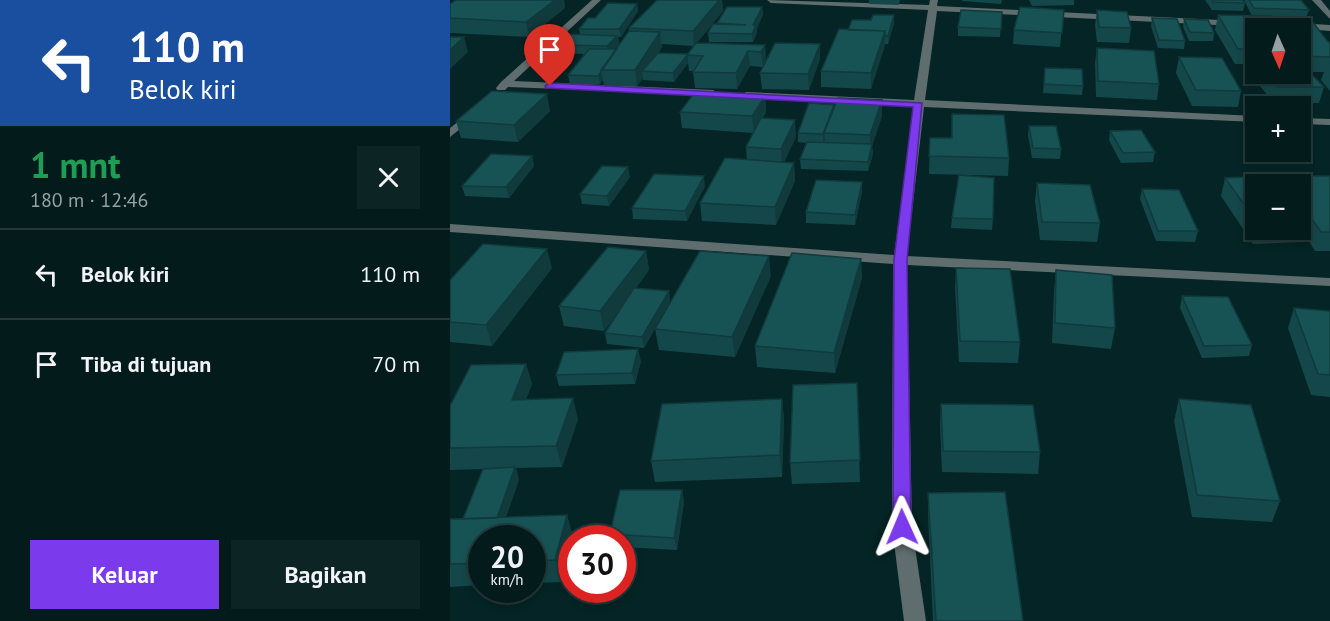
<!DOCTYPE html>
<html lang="id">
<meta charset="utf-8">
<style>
body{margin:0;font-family:"PT Sans",sans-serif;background:#0d2425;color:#f1f3f6;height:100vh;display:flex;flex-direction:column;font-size:22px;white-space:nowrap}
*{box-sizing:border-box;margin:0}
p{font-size:20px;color:#97a1a3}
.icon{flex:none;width:33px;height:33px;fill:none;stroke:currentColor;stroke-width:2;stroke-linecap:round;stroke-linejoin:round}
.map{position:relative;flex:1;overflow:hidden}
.drawer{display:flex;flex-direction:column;background:#041b1c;width:450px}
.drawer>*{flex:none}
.banner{background:#1a4fa0;color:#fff;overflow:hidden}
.needle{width:39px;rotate:177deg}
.fabs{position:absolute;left:795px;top:18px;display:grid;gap:12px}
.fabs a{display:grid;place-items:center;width:66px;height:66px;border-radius:0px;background:#041b1c;box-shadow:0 3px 9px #0003,0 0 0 2px #25393b;font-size:30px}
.speed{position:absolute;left:18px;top:525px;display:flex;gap:12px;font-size:30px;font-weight:700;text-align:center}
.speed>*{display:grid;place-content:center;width:78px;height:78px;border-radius:50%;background:#041b1c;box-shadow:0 3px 9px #0003,0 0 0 2px #25393b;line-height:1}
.speed small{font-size:15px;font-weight:400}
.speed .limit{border:9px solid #d22;background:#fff;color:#111}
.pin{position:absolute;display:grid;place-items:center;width:51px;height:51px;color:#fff;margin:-62px -26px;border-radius:50% 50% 50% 0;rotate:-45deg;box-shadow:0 0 6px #0007}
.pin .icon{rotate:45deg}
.me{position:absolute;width:66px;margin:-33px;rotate:359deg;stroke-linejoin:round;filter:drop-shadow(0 0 4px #0008)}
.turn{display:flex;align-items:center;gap:21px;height:126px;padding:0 30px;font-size:27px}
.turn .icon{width:78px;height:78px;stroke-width:2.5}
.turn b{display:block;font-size:42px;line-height:51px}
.round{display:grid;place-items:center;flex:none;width:63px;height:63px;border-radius:0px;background:#0d2425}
.head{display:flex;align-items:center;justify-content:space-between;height:102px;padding:0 30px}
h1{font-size:36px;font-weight:700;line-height:45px;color:#1e9e55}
.primary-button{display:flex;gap:12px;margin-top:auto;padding:12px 30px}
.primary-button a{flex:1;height:69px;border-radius:0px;background:#7c3aed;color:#fff;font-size:24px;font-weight:700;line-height:69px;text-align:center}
.primary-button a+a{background:#0d2425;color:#f1f3f6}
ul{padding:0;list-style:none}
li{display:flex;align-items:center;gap:18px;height:90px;padding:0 30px;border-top:2px solid #25393b}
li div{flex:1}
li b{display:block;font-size:22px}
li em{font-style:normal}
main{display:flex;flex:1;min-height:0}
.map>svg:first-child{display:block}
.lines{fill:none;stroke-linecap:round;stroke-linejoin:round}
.minor{fill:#606d6e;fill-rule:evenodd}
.wall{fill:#144749;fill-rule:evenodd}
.shaded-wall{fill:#103a3c}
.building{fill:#175355;stroke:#103a3c;stroke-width:1.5}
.route{fill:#7c3aed;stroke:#51269a;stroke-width:1.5}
</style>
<main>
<section class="drawer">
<div class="banner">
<div class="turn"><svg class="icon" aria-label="left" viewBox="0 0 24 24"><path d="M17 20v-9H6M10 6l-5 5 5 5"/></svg><div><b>110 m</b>Belok kiri</div></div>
</div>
<div class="head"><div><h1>1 mnt</h1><p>180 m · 12:46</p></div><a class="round"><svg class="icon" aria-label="close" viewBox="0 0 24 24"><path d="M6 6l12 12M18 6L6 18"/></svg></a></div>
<ul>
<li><svg class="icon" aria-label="left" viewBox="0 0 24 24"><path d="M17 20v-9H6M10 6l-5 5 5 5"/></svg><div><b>Belok kiri</b></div><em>110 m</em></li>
<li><svg class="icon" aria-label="arrive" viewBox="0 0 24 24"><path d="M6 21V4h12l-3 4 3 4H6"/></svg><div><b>Tiba di tujuan</b></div><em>70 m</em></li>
</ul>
<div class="primary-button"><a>Keluar</a><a>Bagikan</a></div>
</section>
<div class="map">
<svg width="880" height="621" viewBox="0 0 880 621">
<rect width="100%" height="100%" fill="#052425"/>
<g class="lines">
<path class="minor" d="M142,0H151L64,81L263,90L268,93L267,95L58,87L55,90H47L46,88L51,82Z
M317,0L479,5L480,0H488L487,6L790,21V25L787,26L487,11L475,100L806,116V122L474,107L457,256L880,278V286L457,265L462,527L476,621H454L442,527L443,264L0,232V224L444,255L464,106L296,98L291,95L296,92L464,100L478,10L321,3Z
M862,0H871L880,11V19Z
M847,23L880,25V31L844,28V24Z
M22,111L26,112V116L0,137V128Z
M850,118L880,119V125L850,124Z"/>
</g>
<path class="wall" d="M6,0H114L115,8L79,37L0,33V4Z
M207,0H272L273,11L247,43L315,45L316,61L313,67L300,66L287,89L245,88L243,72V71H239L238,63L224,82L193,80V78L187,86H154L153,80L150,84H120L118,75L134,54L110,53L109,45L130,34L129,29L145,18L187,4L188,11L171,37H168L169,44L164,49H167L179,32V28ZM212,44L244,46L238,54L208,53L212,47Z
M419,0H450L449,5L419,4Z
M512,0H552L551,4L512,1Z
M579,0H624V5L582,6Z
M755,0H792L795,3L793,11L762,10Z
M794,0H851L859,10L856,18L821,17L828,27L830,19L862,21L878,42H880V91L871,80L874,72H860L874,87L869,103H824L799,73L801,64H785L765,30L768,15L802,16ZM806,28H850V74H806Z
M312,7L313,15L307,28V33L303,42H259L258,33L267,24V23Z
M614,10L610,47L563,44L564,30Z
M647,10L681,28L679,43L647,42L645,25Z
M552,12L550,37L508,36V27Z
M702,18L735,41L734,49L708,48L701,26Z
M734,19L764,33L763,41H739L733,27Z
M444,23L438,44H435L421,89L371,87V71L398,30Z
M370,44V59L359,90L312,89L310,73Z
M647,48L709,84L707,100L646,97L645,63Z
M729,57L791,91L788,107L742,106L726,73Z
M595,68L633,86L632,95L593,93Z
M315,96L316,112L313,118L346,137L334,162L344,163L345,181L326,225L252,221L250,203L297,160L296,147L303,133L232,128L230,112Z
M100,111L68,142L11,138L6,121Z
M432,116L422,146L423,154L418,171L351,169L350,159L356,143L348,142V133Z
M579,126L611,149L610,159L582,158L578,135Z
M660,131L705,152L703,162L671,163L659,140Z
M480,138L559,158L558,176L479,174Z
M82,156L84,166L59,198L15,196L12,186Z
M832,176H880V251H865L855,235L852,242L803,244L771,196L775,178L806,184V230H850V184H830Z
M180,177L159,206L132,204L130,194Z
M412,182V192L405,225L356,223V212Z
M587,183L650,223L647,242L590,240L585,201Z
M255,186L237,221L183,219L182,208Z
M692,189L748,231L745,242L706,241L690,199Z
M502,218L543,219L542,230L501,228Z
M196,251L199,270L186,288L219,291L220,302L194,348L157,344L155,333L168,313L154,331L114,326L109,306Z
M411,259L412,278L385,373L307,367L305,346Z
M102,268L42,346L0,342V280Z
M506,268L570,342L568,363L509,362L505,288Z
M606,270L665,328L661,349L602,343L604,290Z
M321,276L285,357L209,350L205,329Z
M732,296L802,345L799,356L752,358L730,308Z
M844,308L880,311V397L861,395L838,328Z
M191,361L185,384L109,386L106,375Z
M76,364L82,384L76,399L128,419L112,467L66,468L69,480L56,517L117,515L123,537L112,582L82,583V538H32V585L0,587V519H13L33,469L0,470V406Z
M407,383L410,482L342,484L340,463Z
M332,399L334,420L332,477L205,482L201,461Z
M729,399L830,501L822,522L742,517L724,421Z
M491,404L590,452L588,474L492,472L490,425Z
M232,490L234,502L227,550L172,547V538H161L160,534Z
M478,493L573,621H483L478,514Z"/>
<path class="shaded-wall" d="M105,0H114L115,8L79,37L76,22Z
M269,0H272L273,11L244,46L243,31Z
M187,4L188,11L171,37L169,29Z
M312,7L313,15L307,28V33L303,42L302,34L303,25Z
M444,15V23L438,44V36Z
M435,31V46L421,89V73Z
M210,32L212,47L196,71H192L193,78L187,86L185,70Z
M167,36L169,44L159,55L157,46Z
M14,37L18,52L0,69V50Z
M370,44V59L359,90L358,74Z
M315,45L316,61L313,67L311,52Z
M298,51L300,66L287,89L286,73Z
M238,54V63L224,82L223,73Z
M151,71L153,80L150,84L148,76Z
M97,94L100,111L68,142L64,125Z
M315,96L316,112L304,133L302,116Z
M432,100V116L422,146L423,154L418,171V162L420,152V135Z
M384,105V114L374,133L375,140L373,144V134Z
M345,120L346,137L332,167L331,149Z
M82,156L84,166L59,198L56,187Z
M344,163L345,181L326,225L325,207Z
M178,167L180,177L159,206L157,196Z
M254,176L255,186L237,221L235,211Z
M412,182V192L405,225V215Z
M97,249L102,268L42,346L36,325Z
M196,251L199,270L154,331L150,311Z
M319,256L321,276L285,357L282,337Z
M411,259L412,278L385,373L384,353Z
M219,291L220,302L194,348L192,337Z
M188,349L191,361L185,384L182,373Z
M76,364L82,384L68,421L62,400Z
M123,398L128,419L112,467L106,446Z
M332,399L334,420L332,477L330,455Z
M65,467L69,480L49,536L45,524Z
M232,490L234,502L227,550L224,538Z
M117,515L123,537V538H122V544L112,582L105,560Z"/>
<path class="building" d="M6,0H105L76,22L0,18V4Z
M207,0H269L243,31L179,28Z
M762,0H792L795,3L763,2Z
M799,0H851L859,10L804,8Z
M158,3L187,4L169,29H129L138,18H145Z
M277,7H312L303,25H306L302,34L258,33L263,24L296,25L267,23Z
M570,7L614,10L612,33L564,30Z
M511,10L552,12L551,29L508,27Z
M647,10L677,12L681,28L649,27Z
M423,15H444L438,36H435V31L398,30L402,20H421Z
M768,15L821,16L830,28H806V49H788Z
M702,18L727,19L735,41L709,40Z
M734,19L758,20L764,33L740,32Z
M830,19L862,21L878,42H880V57L850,56V28H837Z
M389,29L435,31L421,73L371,71Z
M179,31L210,32L185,70H151Z
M119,34L167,36L157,46L109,45Z
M0,37H14L0,50Z
M246,43L315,45L311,52L298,51L286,73L243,72L253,56L237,55Z
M325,43L370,44L358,74L310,73Z
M647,48L704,51L709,84L648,81Z
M139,49H167L148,76L118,75Z
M208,53L238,54L223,73L192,71Z
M729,57L772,58L791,91L746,90Z
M850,62L874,87H828L816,74H850Z
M595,68L632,69L633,86L594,84Z
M42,91L97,94L64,125L6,121Z
M245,92L315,96L302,116L230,112Z
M388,98L432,100L420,135L374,133Z
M359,103L384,105L373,134L348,133Z
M502,114L554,115L559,158L479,156L480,138H502Z
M311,118L345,120L331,149L296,147Z
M579,126H606L611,149L583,148Z
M691,130L705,152L673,153L660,131Z
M357,142L422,144L418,162L350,159Z
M41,154L82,156L56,187L12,186Z
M275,158L344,163L325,207L250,203Z
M152,166L178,167L157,196L130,194Z
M204,174L254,176L235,211L182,208Z
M509,175L544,178L543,219L502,218Z
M821,176L827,184H806V221L775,178Z
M832,176H880V232H871L850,202V184H838Z
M366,180L412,182L405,215L356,212Z
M587,183L640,185L650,223L592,222Z
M692,189L729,190L748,231H708Z
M850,214L858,224H850Z
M33,244L97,249L36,325L0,322V280Z
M158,247L196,251L150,311L109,306Z
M250,251L319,256L282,337L205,329Z
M342,253L411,259L384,353L305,346Z
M506,268L560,269L570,342L510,341Z
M606,270L662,275L665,328L605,323Z
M184,288L219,291L192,337L155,333Z
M732,296L778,297L802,345L754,346Z
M844,308L880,311V375L868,374Z
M188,349L182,373L106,375L114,352Z
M76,364L62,400L123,398L106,446L0,448V406L21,365Z
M407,383L410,460L340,463L343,385Z
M332,399L330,455L201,461L212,404Z
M729,399L801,405L830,501L747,495Z
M491,404L583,405L590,452L493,451Z
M65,467L47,518L13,519L33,469Z
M170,490H232L224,538L160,534Z
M555,492L573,621H486L478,493Z
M117,515L105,560L82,561V538H32V563L0,564V519Z"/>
<path class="route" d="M100,83L472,103L457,260L461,527L459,532L452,534L446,532L443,527L444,260L463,107L96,88L95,86Z"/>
</svg>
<div class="fabs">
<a><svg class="needle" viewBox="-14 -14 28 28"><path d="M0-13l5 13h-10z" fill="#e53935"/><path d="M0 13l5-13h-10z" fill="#97a1a3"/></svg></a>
<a>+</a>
<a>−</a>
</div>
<div class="speed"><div>20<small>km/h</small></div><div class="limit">30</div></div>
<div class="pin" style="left:100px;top:86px;background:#d93025"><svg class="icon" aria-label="arrive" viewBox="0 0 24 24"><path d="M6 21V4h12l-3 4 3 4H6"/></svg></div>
<svg class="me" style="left:452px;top:527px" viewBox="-20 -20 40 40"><path d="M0-17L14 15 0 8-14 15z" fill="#7c3aed" stroke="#fff" stroke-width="4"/></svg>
</div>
</main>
